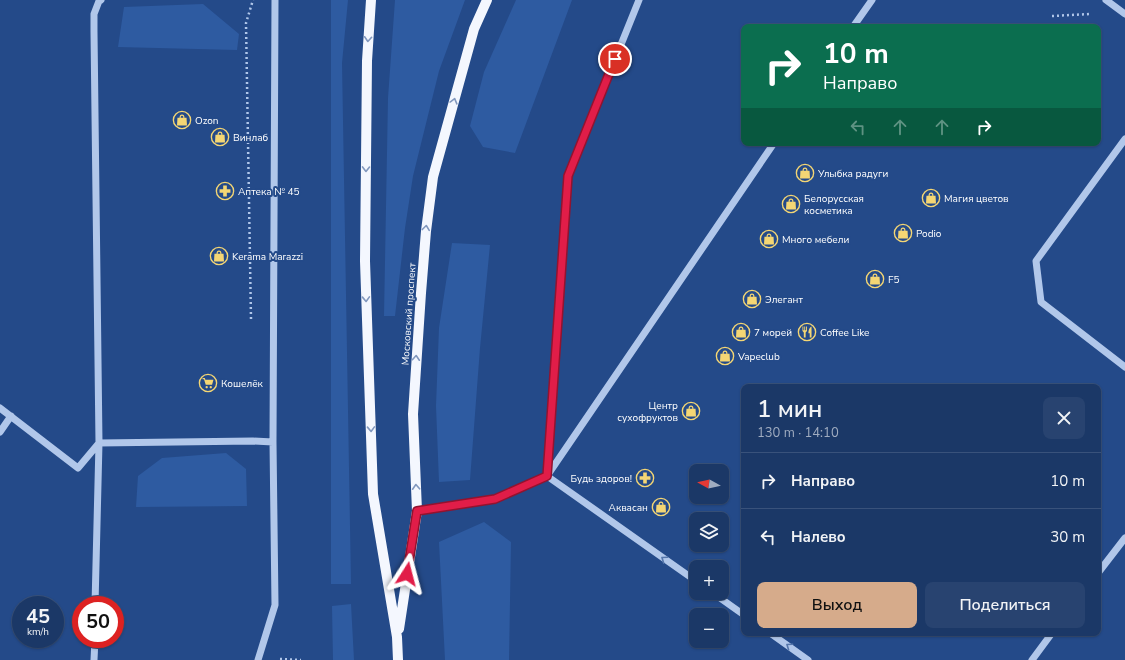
<!DOCTYPE html>
<html lang="ru">
<meta charset="utf-8">
<style>
body{margin:0;font-family:"Nunito Sans",sans-serif;background:#284370;color:#f1f3f6;height:100vh;display:flex;flex-direction:column;font-size:15px;white-space:nowrap}
*{box-sizing:border-box;margin:0}
p{font-size:13px;color:#a0acc0}
.icon{flex:none;width:22px;height:22px;fill:none;stroke:currentColor;stroke-width:2;stroke-linecap:round;stroke-linejoin:round}
.map{position:relative;flex:1;overflow:hidden}
.drawer{position:absolute;left:741px;top:384px;width:360px;height:252px;display:flex;flex-direction:column;background:#1b3867;border-radius:8px;box-shadow:0 1px 3px #0004,0 0 0 1px #39527b}
.drawer>*{flex:none}
.banner{position:absolute;left:741px;top:24px;width:360px;height:122px;border-radius:8px;box-shadow:0 1px 3px #0004,0 0 0 1px #39527b;background:#0b6e4f;color:#fff;overflow:hidden}
.needle{width:26px;rotate:278deg}
.tools{position:absolute;left:689px;top:464px;display:grid;gap:8px}
.tools a{display:grid;place-items:center;width:40px;height:40px;border-radius:8px;background:#1b3867;box-shadow:0 1px 3px #0004,0 0 0 1px #39527b;font-size:20px}
.speed{position:absolute;left:12px;top:596px;display:flex;gap:8px;font-size:20px;font-weight:700;text-align:center}
.speed>*{display:grid;place-content:center;width:52px;height:52px;border-radius:50%;background:#1b3867;box-shadow:0 1px 3px #0004,0 0 0 1px #39527b;line-height:1}
.speed small{font-size:10px;font-weight:400}
.speed .limit{border:6px solid #d22;background:#fff;color:#111}
.pin{position:absolute;display:grid;place-items:center;width:34px;height:34px;color:#fff;margin:-17px;border:2px solid #fff;border-radius:50%;box-shadow:0 1px 4px #0007}
.me{position:absolute;width:44px;margin:-22px;rotate:9deg;stroke-linejoin:round;filter:drop-shadow(0 0 3px #0008)}
.turn{display:flex;align-items:center;gap:14px;height:84px;padding:0 16px;font-size:18px}
.turn .icon{width:52px;height:52px;stroke-width:2.5}
.turn b{display:block;font-size:28px;line-height:34px}
.lanes{display:flex;align-items:center;height:38px;padding:0 16px;background:#0003;justify-content:center;gap:20px;direction:ltr}
.lanes .off{opacity:.35}
.round{display:grid;place-items:center;flex:none;width:42px;height:42px;border-radius:8px;background:#284370}
.overview{display:flex;align-items:center;justify-content:space-between;height:68px;padding:0 16px}
h1{font-size:24px;font-weight:600;line-height:30px}
.button{display:flex;gap:8px;margin-top:auto;padding:8px 16px}
.button a{flex:1;height:46px;border-radius:8px;background:#d6ab8b;color:#111;font-size:16px;font-weight:600;line-height:46px;text-align:center}
.button a+a{background:#284370;color:#f1f3f6}
ul{padding:0;list-style:none}
li{display:flex;align-items:center;gap:12px;height:56px;padding:0 16px;border-top:1px solid #39527b}
li div{flex:1}
li b{display:block;font-size:15px}
li em{font-style:normal}
.map>svg:first-child{display:block}
.green{fill:#2e5ba1}
.lines{fill:none;stroke-linecap:round;stroke-linejoin:round}
.path{stroke:#b1c7ea;stroke-width:2.5;stroke-dasharray:2 3;stroke-linecap:butt}
.minor{stroke:#b1c7ea;stroke-width:7}
.major{stroke:#f4f7fe;stroke-width:10}
.oneway{stroke:#8298be}
.oneway2{stroke:#5576ab}
.route-casing{stroke:#92132f;stroke-width:10}
.route{stroke:#e11d48;stroke-width:7}
.labels{text-anchor:middle;stroke-width:4;stroke-linejoin:round;paint-order:stroke}
.poi-label{font-size:10px;fill:#fff;stroke:#244a89;text-anchor:start}
.street-label{font-size:10px;fill:#fff;stroke:#244a89}
</style>
<div class="map">
<svg width="1125" height="660" viewBox="0 0 1125 660">
<rect width="100%" height="100%" fill="#244a89"/>
<path class="green" d="M331,0H348L342,63L351,584H331Z
M395,0H465L439,71L413,176L405,228L395,316H384L388,98Z
M516,0H572L515,153L483,147L470,126L484,72Z
M203,4L239,34L237,50L118,47L124,7Z
M452,243L490,245L480,348L470,480L439,482L436,406L439,328Z
M226,453L246,469L247,506L136,507L138,476L162,458Z
M484,522L511,542L509,660H445L439,542Z
M351,604L354,660H333L332,606Z"/>
<g class="lines">
<path class="path" d="M1052,16L1090,14
M251,319L246,23L253,0
M280,659L301,660"/>
<path class="minor" d="M1106,0L1125,14
M853,27L872,0
M1125,139L1036,261L1041,302L1125,367
M0,408L78,468L99,443L253,441L273,442
M0,432L11,416
M547,476L568,176L639,0
M547,476L696,581
M417,511L495,499L547,476L774,143
M1098,573L1125,538
M713,593L744,615
M95,605L99,443L94,32V14L99,1L101,0
M770,633L808,660
M94,660L95,639
M258,660L275,605L273,442L275,0
M1032,660L1052,633"/>
<path class="major" d="M371,0L367,61L365,261L373,494L397,637L398,660
M399,629L417,511L413,414L421,293L426,231L433,177L474,29L487,0"/>
</g>
<defs><path id="oneway-chevron" d="M-2-3.5L2.5 0L-2 3.5" fill="none" stroke-width="1.6" stroke-linecap="round" stroke-linejoin="round"/></defs>
<g class="oneway">
<use href="#oneway-chevron" transform="translate(368 39) rotate(94)"/>
<use href="#oneway-chevron" transform="translate(454 101) rotate(-75)"/>
<use href="#oneway-chevron" transform="translate(366 169) rotate(91)"/>
<use href="#oneway-chevron" transform="translate(426 228) rotate(-83)"/>
<use href="#oneway-chevron" transform="translate(366 299) rotate(88)"/>
<use href="#oneway-chevron" transform="translate(416 358) rotate(-86)"/>
<use href="#oneway-chevron" transform="translate(371 429) rotate(88)"/>
<use href="#oneway-chevron" transform="translate(416 487) rotate(-93)"/>
</g>
<g class="oneway2">
<use href="#oneway-chevron" transform="translate(664 559) rotate(-145)"/>
<use href="#oneway-chevron" transform="translate(789 646) rotate(-145)"/>
</g>
<g class="lines">
<defs>
<path id="route" d="M407,574L417,511L495,499L547,476L568,176L615,59"/>
</defs>
<use href="#route" class="route-casing"/>
<use href="#route" class="route"/>
</g>
<defs>
<symbol id="shop-ring" viewBox="-11 -11 22 22"><circle r="9.5" fill="#244a89" stroke="#f4d674" stroke-width="1.5"/><path d="M-5-2.5h2.3a2.7 3.5 0 0 1 5.4 0H5L5.5 6h-11ZM-1.5-2.5h3a1.5 2.3 0 0 0-3 0Z" fill="#f4d674"/></symbol>
<symbol id="pharmacy-ring" viewBox="-11 -11 22 22"><circle r="9.5" fill="#244a89" stroke="#f4d674" stroke-width="1.5"/><path d="M-2-6h4v4h4v4h-4v4h-4v-4h-4v-4h4Z" fill="#f4d674"/></symbol>
<symbol id="restaurant-ring" viewBox="-11 -11 22 22"><circle r="9.5" fill="#244a89" stroke="#f4d674" stroke-width="1.5"/><path d="M-5-6h1v4h1v-4h1v4h1v-4h1v5L-1.5 .5V6h-2V.5L-5-1ZM5-6V6H3V1.5H1.5Q1.5-4 5-6Z" fill="#f4d674"/></symbol>
<symbol id="supermarket-ring" viewBox="-11 -11 22 22"><circle r="9.5" fill="#244a89" stroke="#f4d674" stroke-width="1.5"/><path d="M-6-5.5h2.5l.6 2H6L4.5 2H-2.5L-4.4-4H-6ZM-1.5 3.2a1.3 1.3 0 1 0 .1 0ZM3 3.2a1.3 1.3 0 1 0 .1 0Z" fill="#f4d674"/></symbol>
</defs>
<g fill-rule="evenodd">
<use href="#shop-ring" x="172" y="110" width="20" height="20"/>
<use href="#shop-ring" x="210" y="127" width="20" height="20"/>
<use href="#shop-ring" x="795" y="163" width="20" height="20"/>
<use href="#pharmacy-ring" x="215" y="181" width="20" height="20"/>
<use href="#shop-ring" x="921" y="188" width="20" height="20"/>
<use href="#shop-ring" x="781" y="194" width="20" height="20"/>
<use href="#shop-ring" x="893" y="223" width="20" height="20"/>
<use href="#shop-ring" x="759" y="229" width="20" height="20"/>
<use href="#shop-ring" x="209" y="246" width="20" height="20"/>
<use href="#shop-ring" x="865" y="269" width="20" height="20"/>
<use href="#shop-ring" x="742" y="289" width="20" height="20"/>
<use href="#shop-ring" x="731" y="322" width="20" height="20"/>
<use href="#restaurant-ring" x="797" y="322" width="20" height="20"/>
<use href="#shop-ring" x="715" y="346" width="20" height="20"/>
<use href="#supermarket-ring" x="198" y="373" width="20" height="20"/>
<use href="#shop-ring" x="681" y="401" width="20" height="20"/>
<use href="#pharmacy-ring" x="635" y="468" width="20" height="20"/>
<use href="#shop-ring" x="651" y="497" width="20" height="20"/>
</g>
<g class="labels">
<g class="poi-label">
<text x="195" y="124">Ozon</text>
<text x="233" y="141">Винлаб</text>
<text x="818" y="177">Улыбка радуги</text>
<text x="238" y="195">Аптека № 45</text>
<text x="804" y="202">Белорусская<tspan x="804" dy="12">косметика</tspan></text>
<text x="944" y="202">Магия цветов</text>
<text x="916" y="237">Podio</text>
<text x="782" y="243">Много мебели</text>
<text x="232" y="260">Kerama Marazzi</text>
<text x="888" y="283">F5</text>
<text x="765" y="303">Элегант</text>
<text x="754" y="336">7 морей</text>
<text x="820" y="336">Coffee Like</text>
<text x="738" y="360">Vapeclub</text>
<text x="221" y="387">Кошелёк</text>
<text x="678" y="409" text-anchor="end">Центр<tspan x="678" dy="12">сухофруктов</tspan></text>
<text x="632" y="482" text-anchor="end">Будь здоров!</text>
<text x="648" y="511" text-anchor="end">Аквасан</text>
</g>
<g class="street-label">
<text transform="translate(408 314) rotate(-86)" y="4">Московский проспект</text>
</g>
</g>
</svg>
<div class="tools">
<a><svg class="needle" viewBox="-14 -14 28 28"><path d="M0-13l5 13h-10z" fill="#e53935"/><path d="M0 13l5-13h-10z" fill="#a0acc0"/></svg></a>
<a><svg class="icon" aria-label="layers" viewBox="0 0 24 24"><path d="M12 4l9 5-9 5-9-5zM3 14l9 5 9-5"/></svg></a>
<a>+</a>
<a>−</a>
</div>
<div class="speed"><div>45<small>km/h</small></div><div class="limit">50</div></div>
<div class="pin" style="left:615px;top:59px;background:#d93025"><svg class="icon" aria-label="arrive" viewBox="0 0 24 24"><path d="M6 21V4h12l-3 4 3 4H6"/></svg></div>
<svg class="me" style="left:407px;top:574px" viewBox="-20 -20 40 40"><path d="M0-17L14 15 0 8-14 15z" fill="#e11d48" stroke="#fff" stroke-width="4"/></svg>
<div class="banner">
<div class="turn"><svg class="icon" aria-label="right" viewBox="0 0 24 24"><path d="M7 20v-9h11M14 6l5 5-5 5"/></svg><div><b>10 m</b>Направо</div></div>
<div class="lanes"><svg class="icon off" aria-label="left" viewBox="0 0 24 24"><path d="M17 20v-9H6M10 6l-5 5 5 5"/></svg><svg class="icon off" aria-label="ahead" viewBox="0 0 24 24"><path d="M12 20V5M6 11l6-6 6 6"/></svg><svg class="icon off" aria-label="ahead" viewBox="0 0 24 24"><path d="M12 20V5M6 11l6-6 6 6"/></svg><svg class="icon" aria-label="right" viewBox="0 0 24 24"><path d="M7 20v-9h11M14 6l5 5-5 5"/></svg></div>
</div>
<section class="drawer">
<div class="overview"><div><h1>1 мин</h1><p>130 m · 14:10</p></div><a class="round"><svg class="icon" aria-label="close" viewBox="0 0 24 24"><path d="M6 6l12 12M18 6L6 18"/></svg></a></div>
<ul>
<li><svg class="icon" aria-label="right" viewBox="0 0 24 24"><path d="M7 20v-9h11M14 6l5 5-5 5"/></svg><div><b>Направо</b></div><em>10 m</em></li>
<li><svg class="icon" aria-label="left" viewBox="0 0 24 24"><path d="M17 20v-9H6M10 6l-5 5 5 5"/></svg><div><b>Налево</b></div><em>30 m</em></li>
</ul>
<div class="button"><a>Выход</a><a>Поделиться</a></div>
</section>
</div>
